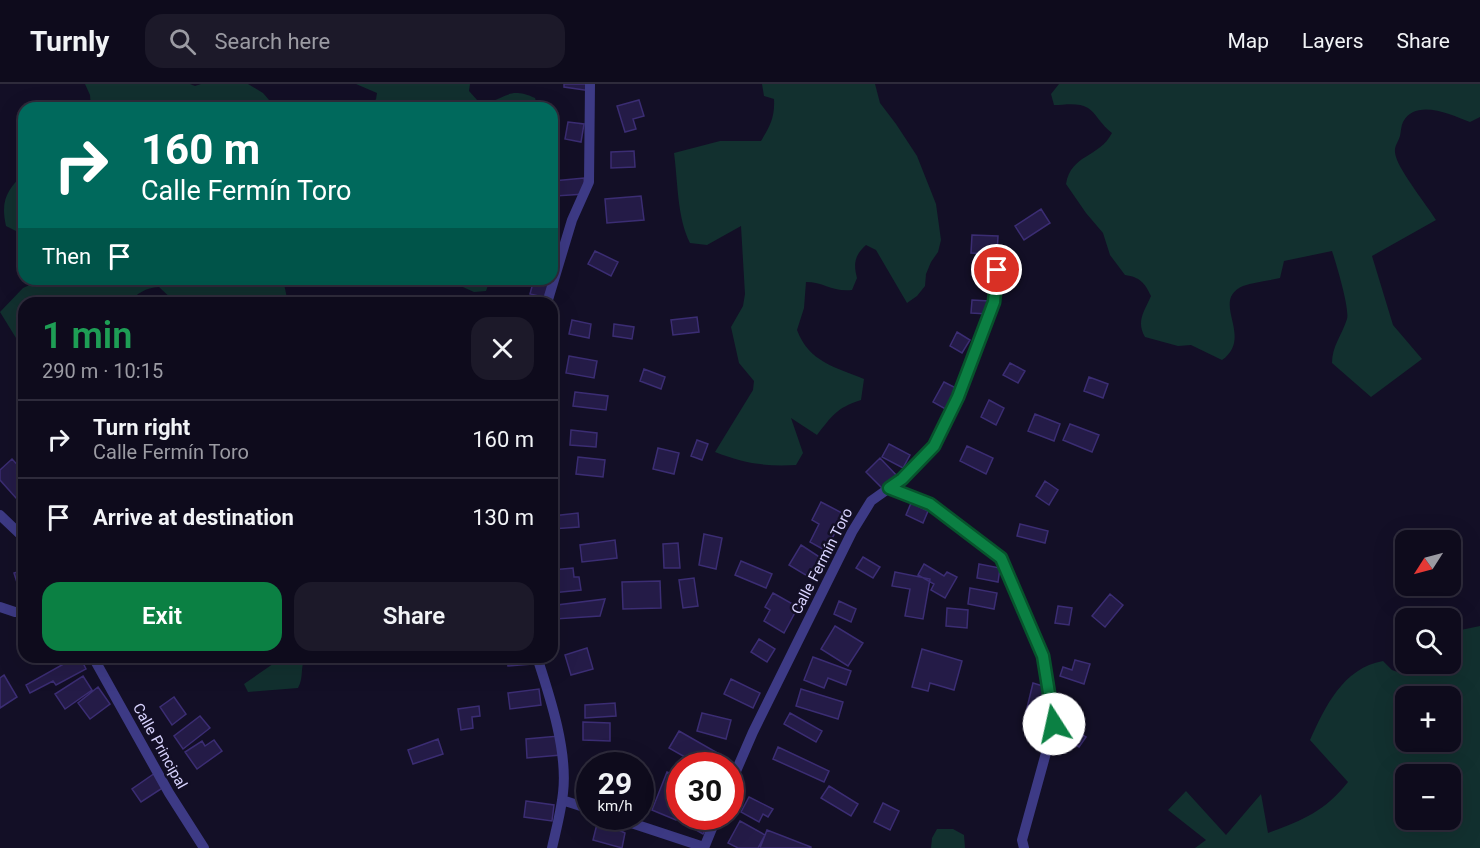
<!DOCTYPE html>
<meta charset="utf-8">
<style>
body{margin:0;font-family:Roboto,sans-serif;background:#1c1929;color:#f1f3f6;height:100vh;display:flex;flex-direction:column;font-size:22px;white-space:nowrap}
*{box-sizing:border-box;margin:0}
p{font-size:20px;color:#9b9ba3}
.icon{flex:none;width:33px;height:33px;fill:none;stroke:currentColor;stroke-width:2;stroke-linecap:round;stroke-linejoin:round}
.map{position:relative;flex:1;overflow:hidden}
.sheet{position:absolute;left:18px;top:213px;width:540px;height:366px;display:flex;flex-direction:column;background:#0e0b1c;border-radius:18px;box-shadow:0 6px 24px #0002,0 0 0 2px #2e2b3b}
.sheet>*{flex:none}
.banner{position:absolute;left:18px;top:18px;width:540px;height:183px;border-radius:18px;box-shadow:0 6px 24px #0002,0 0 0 2px #2e2b3b;background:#00695c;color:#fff;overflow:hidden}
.needle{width:39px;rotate:234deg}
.fabs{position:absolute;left:1395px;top:446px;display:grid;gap:12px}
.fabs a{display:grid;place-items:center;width:66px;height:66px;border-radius:12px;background:#0e0b1c;box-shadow:0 6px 24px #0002,0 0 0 2px #2e2b3b;font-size:30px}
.speed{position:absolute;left:576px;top:668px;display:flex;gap:12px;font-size:30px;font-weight:700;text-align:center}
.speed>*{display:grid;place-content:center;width:78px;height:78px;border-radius:50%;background:#0e0b1c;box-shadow:0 6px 24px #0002,0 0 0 2px #2e2b3b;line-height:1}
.speed small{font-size:15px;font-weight:400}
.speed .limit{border:9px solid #d22;background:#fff;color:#111}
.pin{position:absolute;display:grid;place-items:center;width:51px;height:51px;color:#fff;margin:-26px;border:3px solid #fff;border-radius:50%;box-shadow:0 2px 6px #0007}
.me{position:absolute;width:66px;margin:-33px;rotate:350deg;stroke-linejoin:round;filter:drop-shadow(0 0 4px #0008)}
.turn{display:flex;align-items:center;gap:21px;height:126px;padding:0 24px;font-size:27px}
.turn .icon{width:78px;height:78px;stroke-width:2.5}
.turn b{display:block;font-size:42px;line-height:51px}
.then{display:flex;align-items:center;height:57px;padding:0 24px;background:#0003;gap:12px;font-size:22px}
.round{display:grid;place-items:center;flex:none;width:63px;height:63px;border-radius:18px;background:#1c1929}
.summary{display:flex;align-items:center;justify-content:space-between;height:102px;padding:0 24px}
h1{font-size:36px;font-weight:600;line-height:45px;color:#1e9e55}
.button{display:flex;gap:12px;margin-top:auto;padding:12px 24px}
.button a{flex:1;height:69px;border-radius:18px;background:#0b8043;color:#fff;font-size:24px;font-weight:600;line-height:69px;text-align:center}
.button a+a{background:#1c1929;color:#f1f3f6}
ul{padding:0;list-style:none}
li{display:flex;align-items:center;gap:18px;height:78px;padding:0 24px;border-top:2px solid #2e2b3b}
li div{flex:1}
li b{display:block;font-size:22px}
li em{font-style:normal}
header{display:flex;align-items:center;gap:36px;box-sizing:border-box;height:84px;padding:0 30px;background:#0e0b1c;border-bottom:2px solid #2e2b3b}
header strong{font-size:28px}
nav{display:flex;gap:33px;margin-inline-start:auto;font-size:21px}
.search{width:420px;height:54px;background:#1c1929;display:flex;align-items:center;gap:15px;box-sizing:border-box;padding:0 21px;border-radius:18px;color:#9b9ba3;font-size:22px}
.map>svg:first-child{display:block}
.green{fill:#12302f;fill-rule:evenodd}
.building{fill:#241b47;stroke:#3b2d73;stroke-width:1.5}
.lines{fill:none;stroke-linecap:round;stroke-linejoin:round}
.minor{stroke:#3d3a85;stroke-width:10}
.route-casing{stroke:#07532c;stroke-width:15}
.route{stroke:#0b8043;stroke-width:10}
.labels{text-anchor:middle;stroke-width:5;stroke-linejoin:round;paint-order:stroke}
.street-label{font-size:15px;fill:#d9d4ff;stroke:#130f26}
</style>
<header>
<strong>Turnly</strong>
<div class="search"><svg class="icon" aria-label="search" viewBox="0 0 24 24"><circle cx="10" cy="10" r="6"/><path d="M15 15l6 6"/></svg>Search here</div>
<nav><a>Map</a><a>Layers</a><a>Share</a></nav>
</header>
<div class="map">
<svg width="1480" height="764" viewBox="0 0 1480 764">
<rect width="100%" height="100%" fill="#130f26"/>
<path class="green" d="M85,0H190L195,2L201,0H248L263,9L276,24H91L90,11Z
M356,0H470L469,7L478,17C506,21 503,0 535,14L538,24H370L376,15L377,9Z
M762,0H875L880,19L896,40L917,72L936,120L941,156L938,168L931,178L926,190L925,202L917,212L907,219L876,166L866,161C855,171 853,179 857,194L852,206C832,208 824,198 806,198L804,224L797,246C809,278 835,283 864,295L861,316C836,324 832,332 817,351L791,334L803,369L796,381C766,383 743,379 715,368L753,306L754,297L739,279L731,243L743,222L745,210L741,142L707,161L690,159C677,133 678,98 674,69L720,57H761C770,42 775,33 774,15L764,12Z
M1059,0H1480V33L1470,38C1451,31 1416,14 1403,38C1401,42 1401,47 1400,52C1397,61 1393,63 1396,73C1401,89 1426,120 1436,136L1372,172L1393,241L1422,275L1371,313L1332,279C1332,262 1342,251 1347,235C1350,225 1336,179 1332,167L1284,177L1280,194C1268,197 1254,198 1243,202C1209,217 1255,252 1222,276L1191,261L1178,262L1145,253C1136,237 1144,228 1151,212C1145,199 1140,193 1125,191L1110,171L1103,149L1086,129L1066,100C1071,70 1099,74 1112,49C1102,42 1095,28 1088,24C1079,18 1064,21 1054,21L1051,10Z
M24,88V155L16,147L6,142C0,114 8,107 24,88Z
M37,195H283L288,219H176L159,203C145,204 138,209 128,219H24V267L0,228L23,204L34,199Z
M445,195H490V196L486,207L474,208Z
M1480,542V764H1195L1206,756L1168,726L1186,707L1226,751L1261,710L1268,749C1303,736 1324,728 1348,698L1310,656C1325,623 1343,584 1383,577L1392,586L1403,590L1422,579H1450L1451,548ZM1406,612H1450V657H1406ZM1406,690H1450V735H1406Z
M283,573H305C300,584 304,593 298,604L248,608L244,600Z
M937,745H953L964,751L965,764H931L932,754Z"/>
<path class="building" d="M564,0H592L591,7L564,3Z
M639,16L644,32L633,35L636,45L625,48L617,22Z
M568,38L584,40L581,58L565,55Z
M634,67L635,83L611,84V68Z
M584,94L585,110L555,112L553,97Z
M641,112L644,136L607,139L605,115Z
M1041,125L1050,139L1024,156L1015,142Z
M972,151L998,152L997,170L971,169Z
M595,167L618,178L611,192L588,180Z
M534,195H552V215L530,210Z
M972,216L989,217L988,230L971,229Z
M697,233L699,248L673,251L671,236Z
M572,236L591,240L589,254L569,250Z
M614,240L634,243L632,255L613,252Z
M957,248L970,256L962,269L950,262Z
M569,272L597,277L594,294L566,289Z
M1010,279L1025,287L1018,299L1003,291Z
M644,285L665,293L661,305L640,297Z
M1089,293L1108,300L1103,314L1084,307Z
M944,298L960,306L949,327L933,318Z
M575,308L608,312L606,326L573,322Z
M989,316L1004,324L996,341L981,333Z
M1035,330L1060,340L1054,357L1028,347Z
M1070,340L1099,351L1092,368L1063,356Z
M571,346L597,349L596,363L570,361Z
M697,356L708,360L702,376L691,372Z
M889,360L910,371L903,384L882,373Z
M967,362L993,374L986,390L960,377Z
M658,364L679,369L674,390L653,385Z
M578,373L605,376L603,393L576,390Z
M880,374L899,394L885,407L866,388Z
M12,375L24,388V407L16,414L0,396V386Z
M1045,397L1058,406L1049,421L1036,412Z
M821,418L844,430L826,467L810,458L819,440L812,436Z
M911,419L928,427L923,439L906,431Z
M578,429L579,443L552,445V432Z
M1020,440L1048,447L1045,459L1017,452Z
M704,450L722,454L716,485L699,481Z
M615,456L617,474L582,478L580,461Z
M678,459L680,484H664L663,460Z
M801,461L821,474L809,493L789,481Z
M863,473L880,483L873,494L856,484Z
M741,477L772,490L766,504L735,491Z
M924,480L944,492L947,488L957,493L945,514L931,506L934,500L918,491Z
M979,480L1000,484L998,498L977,494Z
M573,484L574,493H579L581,506L552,509V486Z
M24,486V510L21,511L14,489Z
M895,488L930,495L923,535L905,532L910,505L892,502Z
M694,494L698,522L683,524L679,496Z
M660,497L661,524L623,525L622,498Z
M970,504L997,509L994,525L968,520Z
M773,509L798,523L784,549L764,537L770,526L765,523Z
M1110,510L1123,521L1105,543L1092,532Z
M605,515L600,532L555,535L557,521Z
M839,517L856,525L851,538L834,530Z
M1058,522L1072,524L1069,541L1055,539Z
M947,524L968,526L967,544L946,542Z
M835,542L863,559L848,582L821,565Z
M759,555L775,565L767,578L751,568Z
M587,564L593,585L571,591L565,571Z
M922,565L962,577L954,606L930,599L928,607L912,603Z
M76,573H80L86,585L56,601L53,597L30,609L26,601Z
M507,573H531L532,580L508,582Z
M813,573L851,587L846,601L828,594L824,604L804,596Z
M1075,576L1090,580L1084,600L1060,592L1063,583L1072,586Z
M4,591L17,613L0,624V594Z
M83,592L92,606L65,625L55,610Z
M731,595L760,609L753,624L724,610Z
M1033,599L1046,603L1039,631L1026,628Z
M98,603L110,620L90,635L78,619Z
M539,605L541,621L510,625L508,609Z
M801,605L843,618L838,635L796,622Z
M174,613L186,630L172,641L160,623Z
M615,619L616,632L585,634V621Z
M479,622L480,632L472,633L473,644L461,646L458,625Z
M702,629L731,636L726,655L697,647Z
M790,629L822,647L816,658L784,640Z
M200,632L210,644L183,665L174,652Z
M583,638L610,639V657L583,656Z
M1072,644L1086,653L1079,663L1065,654Z
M679,647L728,675L724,681H699L669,664Z
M559,652L561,671L527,674L526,655Z
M438,655L443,670L413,680L408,666Z
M214,656L222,667L197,685L185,668L202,657L205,662Z
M778,663L829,687L824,698L773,675Z
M667,688L680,693L676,705L680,706L676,715L680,716V726L676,736L652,726Z
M155,689L164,703L141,718L132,705Z
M640,696L653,703L642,722H640Z
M829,702L858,720L851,732L821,714Z
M749,713L773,725L768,733L763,730L759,738L741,728Z
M526,717L554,721L552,737L524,733Z
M883,719L899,727L890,746L874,738Z
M680,732H714L703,750L677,735Z
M598,736L625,749L622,764L593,756Z
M740,737L765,751L758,764H738L728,759Z
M767,746L811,763V764H760Z"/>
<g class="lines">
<path class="minor" d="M547,219L572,136L589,98L590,0
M889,404L930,420L1001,474L1043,572L1054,640L1022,756L1024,764
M0,431L24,454
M0,523L15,528H24
M93,573L169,709L204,764
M537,573C550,613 568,667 563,709C561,728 556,746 552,764
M730,701L753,648L852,448L871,417L902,395L934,362L958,313L994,218L997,186
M562,716L590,725
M610,732L704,763
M704,764L717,732"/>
</g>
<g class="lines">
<defs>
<path id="route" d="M997,186L994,218L958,313L934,362L902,395L889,404L930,420L1001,474L1043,572L1054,640"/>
</defs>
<use href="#route" class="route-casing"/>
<use href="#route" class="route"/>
</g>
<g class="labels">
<g class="street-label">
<text transform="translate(822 477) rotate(-63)" y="5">Calle Fermín Toro</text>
<text transform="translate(160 662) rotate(61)" y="5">Calle Principal</text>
</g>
</g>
</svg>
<div class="fabs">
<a><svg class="needle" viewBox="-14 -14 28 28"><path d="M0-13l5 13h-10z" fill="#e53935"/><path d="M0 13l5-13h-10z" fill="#9b9ba3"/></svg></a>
<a><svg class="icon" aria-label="search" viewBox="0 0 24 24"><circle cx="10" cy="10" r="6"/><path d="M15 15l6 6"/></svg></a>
<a>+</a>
<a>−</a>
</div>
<div class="speed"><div>29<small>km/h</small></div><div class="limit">30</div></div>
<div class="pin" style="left:997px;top:186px;background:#d93025"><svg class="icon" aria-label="arrive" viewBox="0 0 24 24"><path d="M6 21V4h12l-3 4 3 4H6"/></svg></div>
<svg class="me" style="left:1054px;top:640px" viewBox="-20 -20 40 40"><circle r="19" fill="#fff"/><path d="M0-13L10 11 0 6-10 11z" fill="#0b8043"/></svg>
<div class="banner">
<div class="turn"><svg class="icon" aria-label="right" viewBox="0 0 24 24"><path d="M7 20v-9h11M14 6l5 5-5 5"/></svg><div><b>160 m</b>Calle Fermín Toro</div></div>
<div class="then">Then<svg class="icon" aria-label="arrive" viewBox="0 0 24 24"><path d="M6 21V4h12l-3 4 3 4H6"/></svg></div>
</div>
<section class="sheet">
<div class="summary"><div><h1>1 min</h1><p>290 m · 10:15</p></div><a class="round"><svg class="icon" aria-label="close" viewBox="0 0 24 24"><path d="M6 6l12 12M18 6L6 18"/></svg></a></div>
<ul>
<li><svg class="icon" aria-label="right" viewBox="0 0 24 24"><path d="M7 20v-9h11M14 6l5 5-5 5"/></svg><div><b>Turn right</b><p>Calle Fermín Toro</p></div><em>160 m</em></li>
<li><svg class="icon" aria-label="arrive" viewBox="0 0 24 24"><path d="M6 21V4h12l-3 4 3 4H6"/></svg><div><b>Arrive at destination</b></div><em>130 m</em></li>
</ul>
<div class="button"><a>Exit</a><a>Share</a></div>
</section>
</div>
